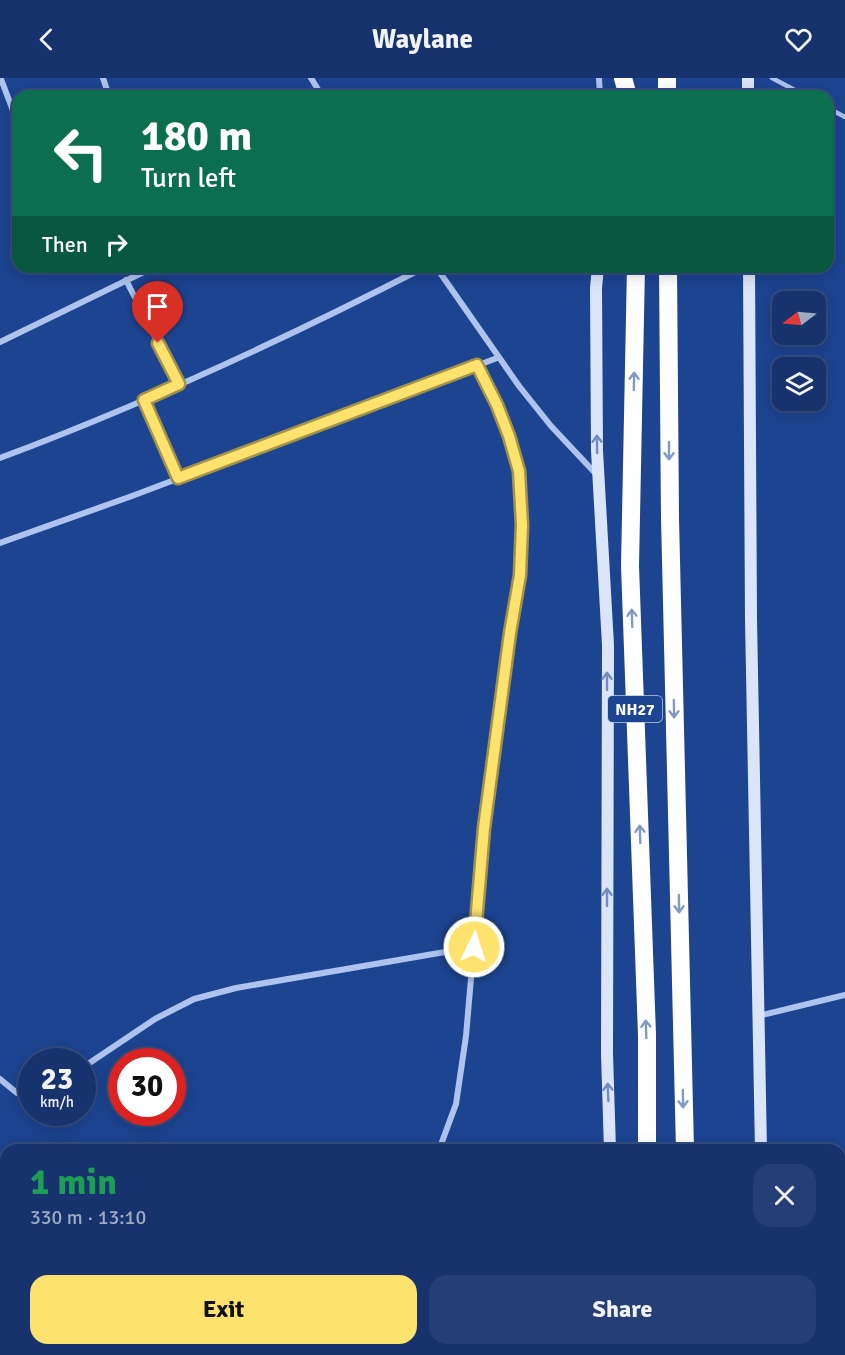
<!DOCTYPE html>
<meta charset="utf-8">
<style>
body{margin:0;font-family:Signika,sans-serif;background:#233f75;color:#f1f3f6;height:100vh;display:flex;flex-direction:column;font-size:22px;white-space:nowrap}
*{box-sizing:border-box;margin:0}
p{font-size:20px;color:#9eaac2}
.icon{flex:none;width:33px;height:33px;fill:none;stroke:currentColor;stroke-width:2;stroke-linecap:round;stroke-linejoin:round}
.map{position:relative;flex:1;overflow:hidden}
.drawer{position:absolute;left:0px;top:1066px;width:846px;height:212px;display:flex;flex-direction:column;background:#16336d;border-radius:18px 18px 0 0;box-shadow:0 3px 15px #0003,0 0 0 2px #354e80}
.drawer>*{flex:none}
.hud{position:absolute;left:12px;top:12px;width:822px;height:183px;border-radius:18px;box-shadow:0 3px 15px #0003,0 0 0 2px #354e80;background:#0b6e4f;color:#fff;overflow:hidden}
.needle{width:39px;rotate:254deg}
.controls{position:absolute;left:772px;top:213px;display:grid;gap:12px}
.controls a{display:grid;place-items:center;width:54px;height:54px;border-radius:12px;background:#16336d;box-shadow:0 3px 15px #0003,0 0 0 2px #354e80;font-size:30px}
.speed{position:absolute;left:18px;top:970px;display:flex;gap:12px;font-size:30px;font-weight:700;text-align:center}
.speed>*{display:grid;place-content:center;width:78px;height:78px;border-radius:50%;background:#16336d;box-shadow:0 3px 15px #0003,0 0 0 2px #354e80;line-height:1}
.speed small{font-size:15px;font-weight:400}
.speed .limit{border:9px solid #d22;background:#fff;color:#111}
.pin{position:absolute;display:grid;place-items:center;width:51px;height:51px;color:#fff;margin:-62px -26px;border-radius:50% 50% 50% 0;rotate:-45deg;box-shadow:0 0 6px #0007}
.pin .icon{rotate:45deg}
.me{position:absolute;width:66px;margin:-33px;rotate:4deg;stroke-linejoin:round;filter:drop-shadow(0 0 4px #0008)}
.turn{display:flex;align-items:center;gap:21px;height:126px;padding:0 30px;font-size:27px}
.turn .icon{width:78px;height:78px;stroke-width:2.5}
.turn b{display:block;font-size:42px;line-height:51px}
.then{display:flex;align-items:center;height:57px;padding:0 30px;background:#0003;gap:12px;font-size:22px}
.round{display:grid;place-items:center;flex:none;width:63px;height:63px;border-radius:18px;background:#233f75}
.summary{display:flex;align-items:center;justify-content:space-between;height:102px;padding:0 30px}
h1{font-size:36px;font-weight:800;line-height:45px;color:#1e9e55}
.cta{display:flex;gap:12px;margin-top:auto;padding:12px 30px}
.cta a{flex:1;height:69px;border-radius:18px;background:#fde26d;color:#111;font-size:24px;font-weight:800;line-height:69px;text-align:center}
.cta a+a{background:#233f75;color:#f1f3f6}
header{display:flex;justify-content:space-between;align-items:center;height:78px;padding:0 30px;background:#16336d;font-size:27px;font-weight:800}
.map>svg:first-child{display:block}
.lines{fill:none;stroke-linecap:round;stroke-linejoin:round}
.lane{stroke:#aec4ee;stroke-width:4.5}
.street{stroke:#aec4ee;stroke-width:6}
.secondary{stroke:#dbe5fa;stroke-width:12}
.highway{stroke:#fff;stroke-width:18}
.oneway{stroke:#8398c2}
.oneway2{stroke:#728cc0}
.route-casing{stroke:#a49347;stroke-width:15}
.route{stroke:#fde26d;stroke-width:10}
.labels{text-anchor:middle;stroke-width:6;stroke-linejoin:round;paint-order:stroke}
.shield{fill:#1d4491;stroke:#bbc7de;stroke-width:1.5}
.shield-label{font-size:16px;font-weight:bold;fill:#fff}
</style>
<header><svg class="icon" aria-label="back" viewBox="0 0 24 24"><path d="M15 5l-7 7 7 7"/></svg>Waylane<svg class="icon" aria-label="heart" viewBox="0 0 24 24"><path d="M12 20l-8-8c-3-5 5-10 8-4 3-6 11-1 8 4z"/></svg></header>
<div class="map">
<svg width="845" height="1277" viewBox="0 0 845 1277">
<rect width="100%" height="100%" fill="#1d4491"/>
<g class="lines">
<path class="lane" d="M772,0L806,18
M828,30L845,39"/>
<path class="street" d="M103,0L109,18
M311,0L322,18
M599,0L600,18
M1,1L18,46
M436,189L519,308L551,348L597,397
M126,202L179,306
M0,264L154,189
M144,322L178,400
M0,380C145,326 287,260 425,189
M0,465L132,418L497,280
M758,938L845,917
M82,990L155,941L194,921L236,910L474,869
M0,1001L17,1015L32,1017
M439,1072L456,1026L466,958L484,750L510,555L520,497L522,447L519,393L509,358L497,327L476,287
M840,1148H845
M840,1271H845
M765,1272H795
M342,1277L345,1272"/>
<path class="secondary" d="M748,0V18
M598,189L596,210L597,373L608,567L607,976L610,1072
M749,189L751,541L761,1072
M616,1272V1277
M765,1272V1277"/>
<path class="highway" d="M623,0L628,18
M667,0V18
M636,189L630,488L647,957V1072
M668,189L670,440L685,1072
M649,1272V1277
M690,1272V1277"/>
</g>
<defs><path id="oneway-shaft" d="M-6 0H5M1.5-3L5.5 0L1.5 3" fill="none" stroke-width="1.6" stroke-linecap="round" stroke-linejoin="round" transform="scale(1.5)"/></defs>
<g class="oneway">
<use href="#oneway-shaft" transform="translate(634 303) rotate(-89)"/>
<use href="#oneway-shaft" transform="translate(669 373) rotate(90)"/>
<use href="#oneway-shaft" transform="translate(632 540) rotate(-92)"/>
<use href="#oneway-shaft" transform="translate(674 631) rotate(89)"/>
<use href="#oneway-shaft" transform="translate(640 756) rotate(-92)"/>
<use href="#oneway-shaft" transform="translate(679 826) rotate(89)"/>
<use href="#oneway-shaft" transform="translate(646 951) rotate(-92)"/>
<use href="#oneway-shaft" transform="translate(683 1021) rotate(89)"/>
</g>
<g class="oneway2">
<use href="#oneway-shaft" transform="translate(597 366) rotate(-91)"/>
<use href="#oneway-shaft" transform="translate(607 603) rotate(-90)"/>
<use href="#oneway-shaft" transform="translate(607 819) rotate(-90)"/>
<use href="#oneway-shaft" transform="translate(608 1014) rotate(-92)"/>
</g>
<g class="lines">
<defs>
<path id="route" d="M158,265L179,306L144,322L178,400L477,287L497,327L509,358L519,393L522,447L520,497L510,555L484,750L474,869"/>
</defs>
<use href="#route" class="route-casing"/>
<use href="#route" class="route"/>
</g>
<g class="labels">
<rect class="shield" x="608" y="618" width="54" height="26" rx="4.5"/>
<g class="shield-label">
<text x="635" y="637">NH27</text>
</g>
</g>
</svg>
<div class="controls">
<a><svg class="needle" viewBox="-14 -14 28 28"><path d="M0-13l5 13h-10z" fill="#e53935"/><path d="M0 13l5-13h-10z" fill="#9eaac2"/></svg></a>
<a><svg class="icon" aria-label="layers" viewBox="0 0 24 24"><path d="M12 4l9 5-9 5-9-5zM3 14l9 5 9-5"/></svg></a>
</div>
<div class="speed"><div>23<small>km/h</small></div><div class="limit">30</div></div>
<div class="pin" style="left:158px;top:265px;background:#d93025"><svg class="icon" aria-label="arrive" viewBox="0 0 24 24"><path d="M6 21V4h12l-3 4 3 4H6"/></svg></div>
<svg class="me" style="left:474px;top:869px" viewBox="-20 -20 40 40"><circle r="17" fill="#fde26d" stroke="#fff" stroke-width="3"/><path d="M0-11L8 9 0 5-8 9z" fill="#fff"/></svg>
<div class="hud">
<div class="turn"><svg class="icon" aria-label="left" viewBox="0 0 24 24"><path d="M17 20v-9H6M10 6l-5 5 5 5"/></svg><div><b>180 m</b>Turn left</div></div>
<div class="then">Then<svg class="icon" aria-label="right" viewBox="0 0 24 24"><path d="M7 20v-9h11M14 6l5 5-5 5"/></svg></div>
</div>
<section class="drawer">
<div class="summary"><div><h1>1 min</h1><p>330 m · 13:10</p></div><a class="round"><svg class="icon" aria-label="close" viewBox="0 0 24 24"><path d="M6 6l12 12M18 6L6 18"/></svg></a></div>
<div class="cta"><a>Exit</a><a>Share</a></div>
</section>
</div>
